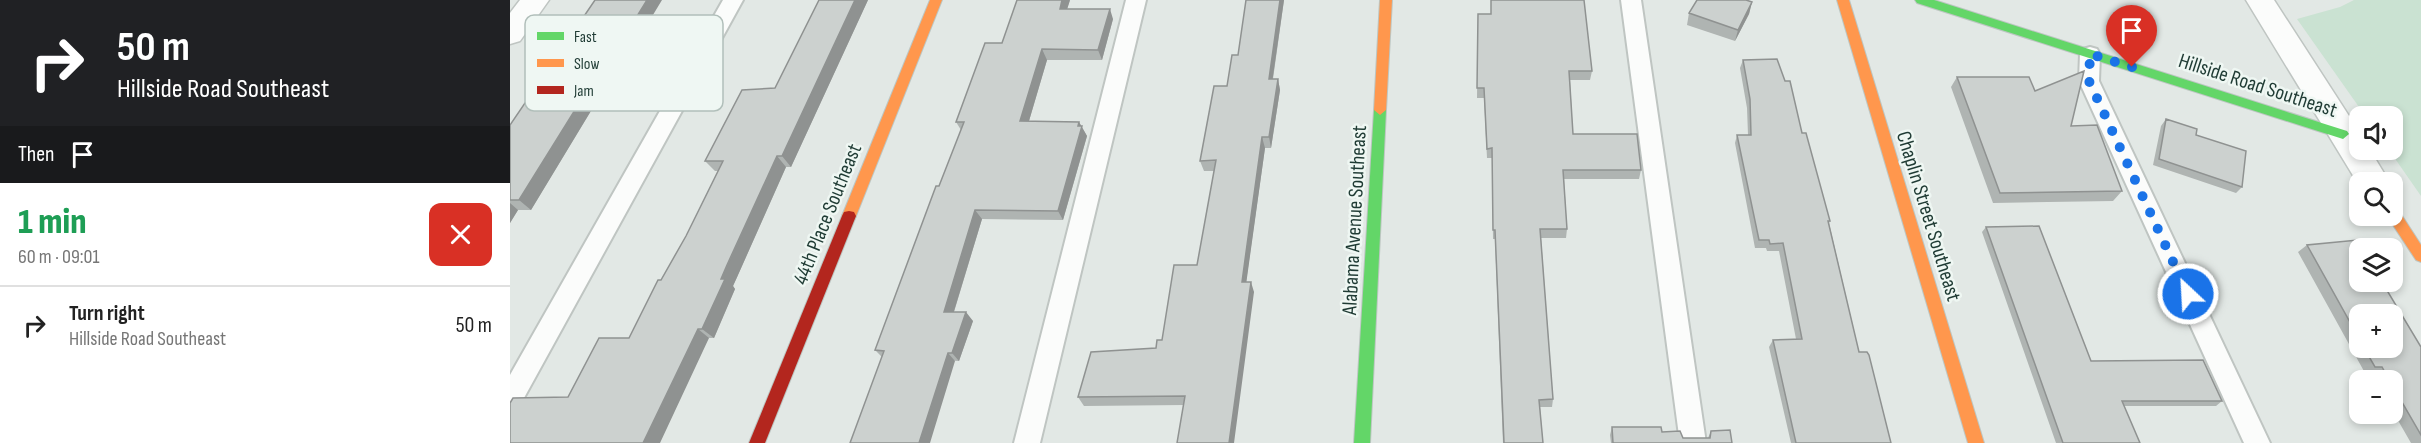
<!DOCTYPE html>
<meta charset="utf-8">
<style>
body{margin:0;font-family:"Sofia Sans Condensed",sans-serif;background:#f6f6f6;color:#222;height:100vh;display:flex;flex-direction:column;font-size:22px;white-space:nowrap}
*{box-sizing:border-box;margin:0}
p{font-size:20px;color:#767676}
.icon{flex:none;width:33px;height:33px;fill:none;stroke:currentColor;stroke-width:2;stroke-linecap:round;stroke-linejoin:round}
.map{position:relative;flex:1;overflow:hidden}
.side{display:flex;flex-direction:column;background:#fff;width:510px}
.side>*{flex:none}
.banner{background:#202124;color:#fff;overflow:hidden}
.fabs{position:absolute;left:1839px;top:106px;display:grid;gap:12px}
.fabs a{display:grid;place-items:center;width:54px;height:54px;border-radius:12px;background:#fff;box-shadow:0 3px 9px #0003;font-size:30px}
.pin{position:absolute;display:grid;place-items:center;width:51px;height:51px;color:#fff;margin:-62px -26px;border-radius:50% 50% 50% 0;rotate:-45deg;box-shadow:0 0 6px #0007}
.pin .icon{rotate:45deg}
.me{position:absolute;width:66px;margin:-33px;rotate:335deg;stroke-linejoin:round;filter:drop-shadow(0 0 4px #0008)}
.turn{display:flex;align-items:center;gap:21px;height:126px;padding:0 18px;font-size:27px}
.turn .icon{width:78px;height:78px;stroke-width:2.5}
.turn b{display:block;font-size:42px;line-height:51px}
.then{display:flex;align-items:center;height:57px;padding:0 18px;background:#0003;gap:12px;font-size:22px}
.round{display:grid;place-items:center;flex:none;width:63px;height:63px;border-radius:12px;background:#f6f6f6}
.overview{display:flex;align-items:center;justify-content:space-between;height:102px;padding:0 18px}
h1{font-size:36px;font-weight:800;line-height:45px;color:#1e9e55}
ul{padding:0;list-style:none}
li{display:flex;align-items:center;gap:18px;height:78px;padding:0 18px;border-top:2px solid #e0e0e0}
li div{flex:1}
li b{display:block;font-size:22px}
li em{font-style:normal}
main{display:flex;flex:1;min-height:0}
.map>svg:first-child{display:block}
.green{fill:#cae2d2}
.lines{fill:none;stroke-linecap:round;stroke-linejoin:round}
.lane-casing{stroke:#bfc5c2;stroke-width:4}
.street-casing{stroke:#bfc5c2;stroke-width:3}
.fast-casing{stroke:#bdc6c2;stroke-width:2}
.slow-casing{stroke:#bdc6c2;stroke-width:2}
.jam-casing{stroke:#bdc6c2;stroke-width:2}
.lane{fill:#fbfcfb;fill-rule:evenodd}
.street{fill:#fbfcfb;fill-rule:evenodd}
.fast{fill:#63d668;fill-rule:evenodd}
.slow{fill:#ff974d;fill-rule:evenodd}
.jam{fill:#b3261e;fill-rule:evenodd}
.wall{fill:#afb4b2;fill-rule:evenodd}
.shaded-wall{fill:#8f9291}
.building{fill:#ccd1cf;stroke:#8f9291;stroke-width:1.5}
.route{stroke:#1a73e8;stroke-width:10;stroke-dasharray:0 18}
.labels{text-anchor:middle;stroke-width:5;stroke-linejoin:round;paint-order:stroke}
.street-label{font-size:21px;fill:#1f3b34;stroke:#eff7f3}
.key{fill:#eff7f3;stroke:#b1bfba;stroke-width:1.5}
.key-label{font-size:16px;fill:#1f3b34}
</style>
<main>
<section class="side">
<div class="banner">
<div class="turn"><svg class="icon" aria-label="right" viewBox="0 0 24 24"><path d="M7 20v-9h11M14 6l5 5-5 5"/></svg><div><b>50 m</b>Hillside Road Southeast</div></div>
<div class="then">Then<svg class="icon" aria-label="arrive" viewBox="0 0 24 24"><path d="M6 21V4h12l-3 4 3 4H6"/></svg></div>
</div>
<div class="overview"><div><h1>1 min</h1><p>60 m · 09:01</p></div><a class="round" style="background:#d93025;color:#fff"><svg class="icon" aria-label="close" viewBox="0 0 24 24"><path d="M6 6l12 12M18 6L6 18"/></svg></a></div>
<ul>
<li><svg class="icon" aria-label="right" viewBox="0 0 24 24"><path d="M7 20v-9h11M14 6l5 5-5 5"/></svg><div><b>Turn right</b><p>Hillside Road Southeast</p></div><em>50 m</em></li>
</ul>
</section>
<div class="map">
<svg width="1911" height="443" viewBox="0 0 1911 443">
<rect width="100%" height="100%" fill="#e2e8e5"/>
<path class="green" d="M1844,0H1911V196L1879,150H1882V117H1856L1787,19L1830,7Z"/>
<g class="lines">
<defs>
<path id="lane" d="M213,0H233L9,407L0,411V375Z
M616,0H636L530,443H504Z
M1111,0H1131L1196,443H1170Z
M1580,47L1587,49L1590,54L1589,81L1760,443H1734L1569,81L1570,54L1573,49Z"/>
<path id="street" d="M10,0H39L10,41L0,44V13Z
M1736,0H1764L1850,133V150H1860L1880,183H1850V187Z"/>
<path id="fast" d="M1405,0H1424L1837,131L1839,134L1833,139L1407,3Z
M870,105L876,110L860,443H844L864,110Z"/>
<path id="slow" d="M420,0H432L346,216L344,220H334L332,216Z
M870,0H882L876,110L870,115L864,110Z
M1327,0H1339L1474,443H1458Z
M1882,207L1887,208L1911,245V262L1906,260L1877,216H1882Z"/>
<path id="jam" d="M339,211L344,212L346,216L255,443H239L332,216L334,212Z"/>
</defs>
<use href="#lane" class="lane-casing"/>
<use href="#street" class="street-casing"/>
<use href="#fast" class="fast-casing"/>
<use href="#slow" class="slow-casing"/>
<use href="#jam" class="jam-casing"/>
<use href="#lane" class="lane"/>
<use href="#street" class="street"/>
<use href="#fast" class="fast"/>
<use href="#slow" class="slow"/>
<use href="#jam" class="jam"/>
</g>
<path class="wall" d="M85,0L97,91H93L21,210H8L0,223V125Z
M309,0H358L281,167H276L228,275L223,286L225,289L204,338H199L58,397L119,338L176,236L208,171H205L195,161L265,88Z
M560,0L557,9L603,19L592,60H537L519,121L569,122L577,136L553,220L472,219L444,312L463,321L449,361L372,357L365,350L451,130L446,122L492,43Z
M736,0H774L763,79H768L770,90L761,148H755L736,282L744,292L674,405L574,406L568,397L646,348L652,340L687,265L704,171H694L690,161L728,55Z
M981,0H1074L1082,71L1080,80H1060L1063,134L1131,170L1129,179H1054L1057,229L1056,238H1031L1043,399L1042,407H1030L1033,443H993L985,239H983L982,158H977L974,98H967L968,14H981Z
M1242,2L1239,14L1225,41L1177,25L1179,13Z
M1233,60L1292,133L1320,221L1319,223L1349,352L1381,443H1281L1259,347L1263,340L1286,339L1269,251H1257L1256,248H1245L1225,143L1227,135H1238L1237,108L1230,68Z
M1447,77L1525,91L1561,126L1612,191L1603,201L1483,203L1441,87Z
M1656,119L1686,135L1732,187L1726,193L1643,165L1651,126Z
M1476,227L1581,361L1712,401L1706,406H1614L1630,443H1546L1472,232Z
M1797,245L1911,347V443H1901L1882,410V381H1866L1862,373H1855L1788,252ZM1850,315L1882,348H1850Z
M1102,427L1152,432L1173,438H1198L1201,431L1222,443H1101L1100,435Z"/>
<path class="shaded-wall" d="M137,0H152L97,91L87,81Z
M345,0H358L281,167L272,156Z
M552,0H560L554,19L550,9Z
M770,0H774L761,90L759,79Z
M1242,2L1239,14L1225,41L1228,30Z
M600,9L603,19L592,60L588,50Z
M532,49L537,60L516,131L510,121Z
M768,79L770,90L761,148L759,137Z
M83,81L93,91L21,210L9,200Z
M569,122L577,136L553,220L548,211Z
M752,137L755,148L735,292L732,282Z
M267,156L276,167L228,275L223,286L225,289L204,338L192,329L211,279Z
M0,203L8,210L0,223Z
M465,210L472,219L441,321L434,312Z
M741,282L744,292L724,443H719Z
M456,312L463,321L449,361L442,353Z
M188,329L199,338L150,443H133Z
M438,353L445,361L420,443H409Z"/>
<path class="building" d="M85,0H137L87,81H83L9,200H0V125Z
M309,0H345L272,156H267L217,265L211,279H215L192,329H188L133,443H0V403L3,398L58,397L89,338H119L148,280H151L176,236L213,161H195L232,90L265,88Z
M507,0H552L550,9H600L588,50L532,49L510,121L569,122L568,126H572L548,211L465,210L434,312H456L442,353H438L409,443H340L374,351L365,350L426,186H429L454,122H446L475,43H492Z
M736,0H770L759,79H768L759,137H752L737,245L732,282H741L719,443H667L675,396L568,397L581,352L646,348L647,340H652L664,265H687L706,160L690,161L704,86H717L722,55H728Z
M981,0H1074L1082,71H1059L1063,134H1127L1131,170H1053L1057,229H1030L1043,399L1029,400L1033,443H994L985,230H983L982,148L977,149L974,88H967L968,14H981Z
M1187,0H1236L1242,2L1228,30L1179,13Z
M1267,59L1275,81H1280L1292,133H1296L1320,221H1318L1349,352H1357L1359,355L1381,443H1286L1263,340L1292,339L1273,243L1260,244L1259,240H1249L1227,135H1241L1240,99L1233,60Z
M1574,71L1561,126L1587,125L1612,191L1490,193L1447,77H1519L1525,91Z
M1656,119L1687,129L1686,135L1736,151L1732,187L1649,159Z
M1529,226L1581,361L1693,360L1712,401H1612L1630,443H1553L1476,227Z
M1848,240L1853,249H1850V282H1872L1911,347V435L1882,385V381H1880L1872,367H1865L1854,348H1882V315H1850V340L1797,245Z
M1102,427H1151L1152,432L1170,431L1173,438H1200L1201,431L1220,430L1222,443H1103Z"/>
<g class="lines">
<path class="route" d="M1622,67L1580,54L1579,81L1678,294"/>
</g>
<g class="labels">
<g class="street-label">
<text transform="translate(1748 85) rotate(18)" y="7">Hillside Road Southeast</text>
<text transform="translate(317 214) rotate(-68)" y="7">44th Place Southeast</text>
<text transform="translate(1419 216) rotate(73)" y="7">Chaplin Street Southeast</text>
<text transform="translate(844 220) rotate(-87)" y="7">Alabama Avenue Southeast</text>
</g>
</g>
<rect x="15" y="15" width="198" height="96" rx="9" class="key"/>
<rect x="27" y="32" width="27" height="8" fill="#63d668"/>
<rect x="27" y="59" width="27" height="8" fill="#ff974d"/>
<rect x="27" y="86" width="27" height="8" fill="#b3261e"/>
<g class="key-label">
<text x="64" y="42">Fast</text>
<text x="64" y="69">Slow</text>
<text x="64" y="96">Jam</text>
</g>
</svg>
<div class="fabs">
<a><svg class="icon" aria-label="sound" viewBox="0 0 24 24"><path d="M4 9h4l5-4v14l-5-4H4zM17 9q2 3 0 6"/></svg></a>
<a><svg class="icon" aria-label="search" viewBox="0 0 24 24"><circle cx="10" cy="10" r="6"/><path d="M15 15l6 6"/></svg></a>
<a><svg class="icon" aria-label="layers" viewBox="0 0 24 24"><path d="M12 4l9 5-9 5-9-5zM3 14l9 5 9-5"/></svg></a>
<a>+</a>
<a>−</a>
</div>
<div class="pin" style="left:1622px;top:67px;background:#d93025"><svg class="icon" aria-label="arrive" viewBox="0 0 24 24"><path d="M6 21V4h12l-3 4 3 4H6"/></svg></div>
<svg class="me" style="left:1678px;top:294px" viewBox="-20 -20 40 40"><circle r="17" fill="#1a73e8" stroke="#fff" stroke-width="3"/><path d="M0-11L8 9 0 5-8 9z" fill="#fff"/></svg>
</div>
</main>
